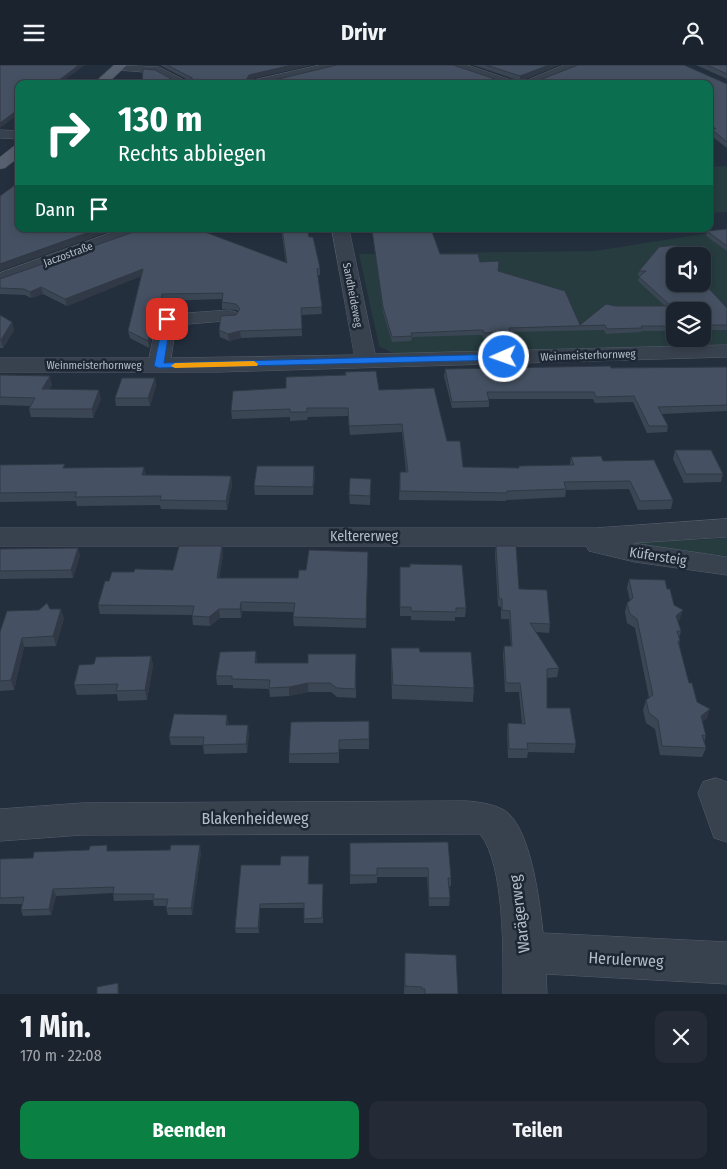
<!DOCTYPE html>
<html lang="de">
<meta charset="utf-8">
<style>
body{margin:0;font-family:"Fira Sans Condensed",sans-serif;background:#242b36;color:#f1f3f6;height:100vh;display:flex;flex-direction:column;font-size:19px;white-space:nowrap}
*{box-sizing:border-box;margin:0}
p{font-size:16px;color:#a0a4aa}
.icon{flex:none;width:28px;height:28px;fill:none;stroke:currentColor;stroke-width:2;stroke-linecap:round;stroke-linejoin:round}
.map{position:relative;height:929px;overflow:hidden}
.panel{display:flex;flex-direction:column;background:#1b232e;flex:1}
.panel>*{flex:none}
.hud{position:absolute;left:15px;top:15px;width:698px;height:152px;border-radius:10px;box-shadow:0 2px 8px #0003,0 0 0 1px #39404a;background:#0b6e4f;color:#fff;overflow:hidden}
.controls{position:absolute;left:666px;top:182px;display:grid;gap:10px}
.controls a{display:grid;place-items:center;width:45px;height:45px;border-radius:10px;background:#1b232e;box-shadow:0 2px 8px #0003,0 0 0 1px #39404a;font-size:25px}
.pin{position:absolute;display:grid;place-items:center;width:42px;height:42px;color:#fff;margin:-21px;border-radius:10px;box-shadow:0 2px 8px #0006}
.me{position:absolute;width:55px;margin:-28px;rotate:268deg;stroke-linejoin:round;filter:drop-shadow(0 0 4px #0008)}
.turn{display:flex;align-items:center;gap:18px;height:105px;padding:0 20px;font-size:22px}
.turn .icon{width:65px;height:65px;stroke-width:2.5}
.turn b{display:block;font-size:35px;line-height:42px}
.then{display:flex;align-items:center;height:48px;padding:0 20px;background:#0003;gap:10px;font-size:19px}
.round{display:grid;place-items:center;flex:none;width:52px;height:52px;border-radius:10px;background:#242b36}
.summary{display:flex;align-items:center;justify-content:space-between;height:85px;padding:0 20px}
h1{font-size:30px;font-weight:700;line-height:38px}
.button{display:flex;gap:10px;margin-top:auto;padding:10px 20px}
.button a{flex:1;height:58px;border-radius:10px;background:#0b8043;color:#fff;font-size:20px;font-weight:700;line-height:58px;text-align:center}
.button a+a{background:#242b36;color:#f1f3f6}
header{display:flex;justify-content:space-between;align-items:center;height:65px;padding:0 20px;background:#1b232e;font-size:22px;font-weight:700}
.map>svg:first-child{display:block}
.green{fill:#263c3f;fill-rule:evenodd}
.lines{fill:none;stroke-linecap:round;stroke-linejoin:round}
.minor-casing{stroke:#565f6c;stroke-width:1}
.major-casing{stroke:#414a57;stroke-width:1}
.minor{fill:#38414e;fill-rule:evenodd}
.major{fill:#56606e;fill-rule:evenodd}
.wall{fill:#3b4654}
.shaded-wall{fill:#303945}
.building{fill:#455162;stroke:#303945}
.route{fill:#1a73e8;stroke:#114b97}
.slow{fill:#f59e0b}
.labels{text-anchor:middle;stroke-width:5;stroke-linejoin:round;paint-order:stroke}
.far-street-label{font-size:11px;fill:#b4bcc9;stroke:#1d2633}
.street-label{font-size:14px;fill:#b4bcc9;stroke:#1d2633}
.near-street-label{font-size:16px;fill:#b4bcc9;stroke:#1d2633}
</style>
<header><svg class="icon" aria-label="menu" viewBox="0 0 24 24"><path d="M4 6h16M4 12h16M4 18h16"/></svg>Drivr<svg class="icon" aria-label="person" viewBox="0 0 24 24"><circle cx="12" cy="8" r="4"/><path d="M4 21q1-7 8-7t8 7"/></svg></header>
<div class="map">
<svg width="727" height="929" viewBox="0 0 727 929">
<rect width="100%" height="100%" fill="#242f3e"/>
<path class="green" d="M727,101V147L709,148V102Z
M727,165V280L397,290L379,281L359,189L595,186ZM675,191H702V219H675ZM675,246H702V274H675Z
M658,473L699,475L727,473V491L655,483L625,476Z"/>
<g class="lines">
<defs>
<path id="minor" d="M115,0L159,2L192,19H176L156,8L119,5L115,4L113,2Z
M320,0H341L339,2L270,19H248L250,16Z
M449,0H467L520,18L564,0H581L579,2L537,19H501L451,2Z
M0,65L19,66V74L0,73Z
M121,164H145L142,168L0,220V208Z
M332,164H349L375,289L727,280V292L219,307H0V293H149L157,254L160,250L229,245L236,247L239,251L236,255L176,260L171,293L354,290Z
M727,454V472L632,478L727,492V510L635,497L589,486L586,481H0V463H595Z
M716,713L727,717V777L714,773L698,728L703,717Z
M467,736C479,737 493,739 504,745C531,761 540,839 543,868L727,877V919L546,909L547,929H503C503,889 505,800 480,769L82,770L0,776V744L82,738Z"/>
<path id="major" d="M114,0H127L107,19H93Z
M19,80V92L5,103L0,104V92L14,81Z"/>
</defs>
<use href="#minor" class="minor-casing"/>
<use href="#major" class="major-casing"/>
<use href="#minor" class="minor"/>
<use href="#major" class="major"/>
</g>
<path class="wall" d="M160,0H312L250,14L248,16H270L337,0H453L501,16H537L578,0H684L727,19V83L710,70L711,66L709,64V19H142L143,4L155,5L175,16H190Z
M473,0H559L520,16Z
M696,0H727V14Z
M281,164H307L309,172L320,203V210H318L322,249L301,250L302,271L241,273L229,276L220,272L219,265L238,247L237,245L222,244V234L163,236L161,248L155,254L149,283L130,273L128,266L141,211L67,241L43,229L31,233L25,230L0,229V214L286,198Z
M727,164V186L706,171L707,166Z
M372,165L440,189L480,197L498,207L580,260L615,241H665L638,216L639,212L640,211H638L639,206L675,191L727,243V265H702V246H675V266H641V267L606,269L604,265L510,267V271L483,273L482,270H478L412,272L411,276L392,277L383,247Z
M0,250L12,257L14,265L3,283H0Z
M727,302V346L662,349L668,361L667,367L647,368L633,337L595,338L593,334H489V342L452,343L444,311L445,304Z
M0,310L52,320L49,324L101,334L93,353L31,352L29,344L30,341L0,340Z
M155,313L156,321L150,341H116L115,333Z
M379,325L447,376L463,402L519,403V401L570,400L571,392L603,396L673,435L671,444L638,445L629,424L566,425L565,432L506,435V436L399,435L400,407H406L402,367L350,370L348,351L308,352L307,355L290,356V352L232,354L231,346Z
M675,385L723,409L721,417L684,418L673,394Z
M0,400L66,403L146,410L231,411L232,420L227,445L161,444L160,440L77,441L76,436L0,437Z
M315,410L313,430H255L254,421Z
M371,414L370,440L350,439L349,430Z
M222,481L223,490L219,513H298L306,505L368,496L366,563L294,561L293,552L294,547L242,546L241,553H220L210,561L193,560L192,550L100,549L98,540L109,516L134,507L173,505Z
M496,481L519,524L550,559L549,568L536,567L559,603L557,612L547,613V643L576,679L574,688L528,687L527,693H508L507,667L508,658L522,659L519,627H505L503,590L504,581H511L509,554H501V542L498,541L495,489Z
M0,484L80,490L73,513L0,514Z
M400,511L466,543L465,552H455V556L411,555V551H400Z
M629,514L667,524L680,554L678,556L681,566L679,573L680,576L679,579L689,618L697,637L707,653L702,657L706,671L704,677L706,683L702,692L660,690L655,664L646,658L643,645L646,635L649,633L635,563L627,558L625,547L627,538L630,536L627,523Z
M50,544L64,553L56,581L24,582L14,625L0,626V567Z
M391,583L420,587L474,623L473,637L392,634L391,597Z
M356,589V633L337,632L331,627H308L289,631L270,632L269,624L233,623V620H217L216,611L257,595V598H308Z
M151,591L153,600L147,635L118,636L117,629L77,630L74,620L94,599Z
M227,650L228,660L249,669L247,688L204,689L203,680H171L169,672Z
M369,656V684H339V698H289V689Z
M448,777L451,813V821H449L450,833L449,841H429L427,812H377V818L350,819V778Z
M109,786L201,787L192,850H168L166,843L167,841H154L153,835L114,836L113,828L56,831L51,850L23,851L21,845L22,839H0V794L33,793Z
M309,791V819H323V858H304V843H260L259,868H236L235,863L280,800Z
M405,888L458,929H404Z"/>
<path class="shaded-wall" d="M79,0H85L59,19H54Z
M292,0H312L250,14L246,19V15L249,10Z
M549,0H559L520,16V11Z
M19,44V49L0,63V58Z
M98,164H116L0,206V199Z
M143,204L144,210L67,241L65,234Z
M41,222L43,229L31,233L30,227Z
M162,229L163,236L161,248L155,254L149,283L148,276L154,247Z
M12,257L14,265L3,283L1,275Z
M240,266L241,273L229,276L228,269Z
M50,311L52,320L44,333L42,324Z
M155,313L156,321L150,341L148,333Z
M99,325L101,334L93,353L92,344Z
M314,401L315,410L313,430V422Z
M144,402L146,411L142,410Z
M231,411L232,420L227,445L226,436Z
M222,481L223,490L218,522L217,513Z
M78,483L80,490L73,513L71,505Z
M241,537L242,546L241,553L240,544Z
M61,544L64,553L56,581L53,571Z
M219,544L220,553L210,561L209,552Z
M683,545L680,554L674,560L676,551Z
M22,573L24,582L14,625L11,615Z
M256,586L257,595L256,607L255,598Z
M151,591L153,600L147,635L145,625Z
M308,618V627L289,631V622Z
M710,644L707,653L698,661L701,651Z
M227,650L229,659L227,669L226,660Z
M248,660L249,669L247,688L246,679Z
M200,780L201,787L192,850L191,843Z
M53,824L56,831L51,850L49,844Z
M260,839V843L259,868L258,863Z
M118,918L119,923V929H118Z"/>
<path class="building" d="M0,0H79L54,19H19V44L0,58Z
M167,0H292L249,10L246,15L248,16H270L337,0H453L501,16H537L578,0H684L727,19V77L711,64H716L709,58V19H142L143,4L155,5L175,16L193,15L192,13Z
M486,0H549L520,11Z
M707,0H727V9Z
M19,117V164H98L0,199V131Z
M142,164H197L287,198L282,164H307L309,172H313L320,203L317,204L322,242L301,243L302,264L240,266L228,269L219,265L221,251L236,250L240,244L236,239L222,237L223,228L162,229L160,241L154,247L148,276L128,266L143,204L65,234L41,222L30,227L24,224L0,223V214Z
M409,164H431L440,189H478L480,197L499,196L498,206L565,226L580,260L606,239L615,241H671L639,212L646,206H639L659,182L676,180L684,191H675V219H702V216L727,243V260H702V246H675V261H641L642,263L607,264L605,260L509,263L510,267L484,268L483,265H478L411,268L412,271L392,272L383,242L372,165Z
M727,164V181L707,166Z
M0,250L12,257L1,275H0Z
M610,301L611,303L727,302V340L658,342L668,361H649L634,331L596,332L594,327H487L489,336L452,337L445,304Z
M376,306L379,325L434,323L447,376H460L463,402L519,403V401L574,400L571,392L601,391L603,396L654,395L673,435L640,436L630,416L564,417L566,424L507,426V428L400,426V407H408L402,359L349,361L348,343H307V347H290V344L231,346L233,326L286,323V312L346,310L345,307Z
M0,310L50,311L42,324L99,325L92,344H29L35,333L0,332Z
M122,313H155L148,333H115Z
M675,385H711L723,409H686Z
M65,399L63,403L144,402L142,410L231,411L226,436L160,435L161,431L75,432L77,427L0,428V400Z
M257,401H314L313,422L254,421Z
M350,413L371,414L370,431L349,430Z
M179,481H222L217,513H298L299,505H306L309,485L368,487L366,554L293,552L295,538L241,537L240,544H219L209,552L192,551L194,541L98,540L105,516H109L112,507H134L135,504L173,505Z
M496,481H516L519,524L547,525L550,559L530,558L559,603L547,604V643H570L576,679L527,678L528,684H509L508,658L525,659L520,618H506L504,581H512L510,546L502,545V534L499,533Z
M78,483L71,505L0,506V484Z
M410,499L462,500L466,543H456V547L411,546V542H400V502H410Z
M629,514L665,515L667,524H670L674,540L683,545L676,551L681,566H677L680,576H678L689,618H692L697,637L710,644L701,651L706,671L702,670L706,683L662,681L658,655L649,648L646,635L653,630L637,554L630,549L627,538L633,533Z
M47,538L50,544H61L53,571L22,573L11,615L0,616V567L7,546L39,545Z
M391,583H419L420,587H471L474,623L393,620Z
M256,586L255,598H308V589H356L355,624L337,623L330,618H308L289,622L269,623L270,615L232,614V611H216L220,587Z
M151,591L145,625L116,626L118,619L74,620L79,600L94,599L96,592Z
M174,649L227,650L226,660H248L246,679L203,680L204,672H169Z
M369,656V674L339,675V688L289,689L291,657Z
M448,777L451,813H448L450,833H429L428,803H377V810H350V778Z
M107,780V786L170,785L171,780H200L191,843H166L168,834H153L154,829H113L114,822L53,824L49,844L21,845L24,832L0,833V794L33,793L34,787L89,785L90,781Z
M281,791H309L308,819H323L322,853L304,854V838L260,839L258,863H235L241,800H280Z
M405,888L456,890L458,929H425V924H422V922L405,921Z
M118,918V929H97V922Z"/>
<path class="route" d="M164,252L171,254L164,298L504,289L509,292L504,295L159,303L154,301Z"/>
<path class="slow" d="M254,296L258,299L257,301L175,303L171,301L175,298Z"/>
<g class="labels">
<g class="far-street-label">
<text transform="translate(68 189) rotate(-20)" y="4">Jaczostraße</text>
<text transform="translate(353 230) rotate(79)" y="4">Sandheideweg</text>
<text transform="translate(588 290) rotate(-2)" y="4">Weinmeisterhornweg</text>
<text x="94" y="304">Weinmeisterhornweg</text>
</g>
<g class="street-label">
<text x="364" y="476">Keltererweg</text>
<text transform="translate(658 491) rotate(9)" y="5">Küfersteig</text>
</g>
<g class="near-street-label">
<text x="255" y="759">Blakenheideweg</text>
<text transform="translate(519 849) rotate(-97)" y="6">Warägerweg</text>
<text transform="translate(626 894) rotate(3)" y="6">Herulerweg</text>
</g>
</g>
</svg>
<div class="controls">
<a><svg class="icon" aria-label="sound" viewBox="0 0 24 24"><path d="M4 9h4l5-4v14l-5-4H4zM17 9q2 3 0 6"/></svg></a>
<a><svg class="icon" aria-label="layers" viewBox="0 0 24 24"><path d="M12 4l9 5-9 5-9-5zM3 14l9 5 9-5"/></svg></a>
</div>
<div class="pin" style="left:167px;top:254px;background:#d93025"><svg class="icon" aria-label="arrive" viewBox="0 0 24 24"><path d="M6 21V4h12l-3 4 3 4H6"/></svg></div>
<svg class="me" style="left:504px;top:292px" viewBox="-20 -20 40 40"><circle r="17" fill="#1a73e8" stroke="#fff" stroke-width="3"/><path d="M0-11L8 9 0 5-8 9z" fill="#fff"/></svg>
<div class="hud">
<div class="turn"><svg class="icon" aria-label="right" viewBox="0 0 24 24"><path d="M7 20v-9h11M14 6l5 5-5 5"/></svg><div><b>130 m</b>Rechts abbiegen</div></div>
<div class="then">Dann<svg class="icon" aria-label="arrive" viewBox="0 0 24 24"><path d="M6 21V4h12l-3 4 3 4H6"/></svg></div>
</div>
</div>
<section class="panel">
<div class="summary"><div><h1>1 Min.</h1><p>170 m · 22:08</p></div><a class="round"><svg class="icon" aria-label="close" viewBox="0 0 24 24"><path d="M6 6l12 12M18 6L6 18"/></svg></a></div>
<div class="button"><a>Beenden</a><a>Teilen</a></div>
</section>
